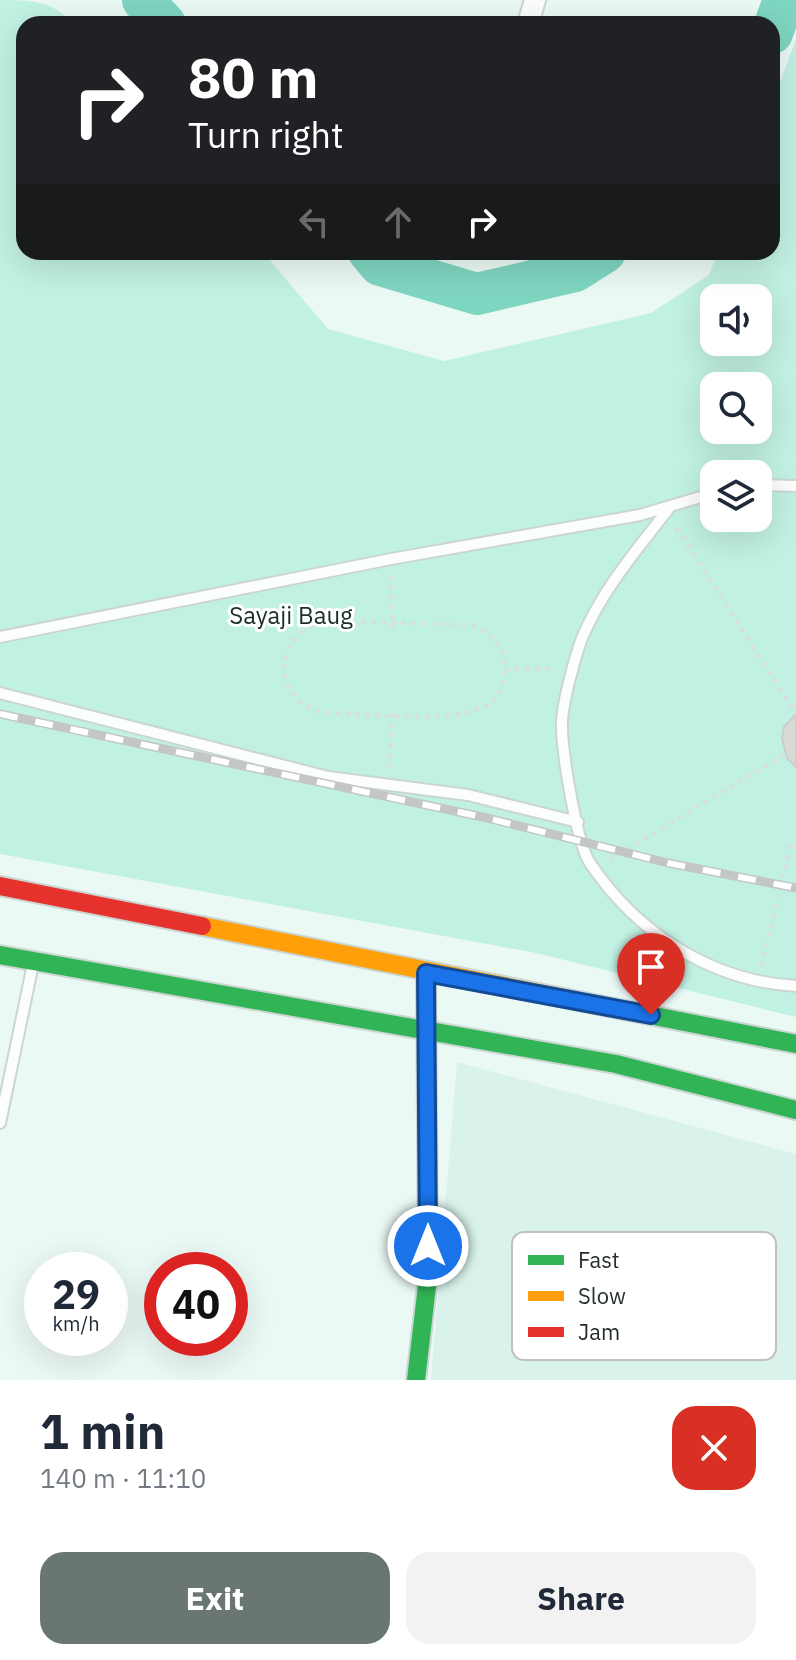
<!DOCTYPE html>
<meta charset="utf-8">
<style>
body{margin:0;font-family:"IBM Plex Sans",sans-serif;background:#f2f2f3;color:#1f2937;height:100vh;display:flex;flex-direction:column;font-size:30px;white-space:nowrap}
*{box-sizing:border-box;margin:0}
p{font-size:26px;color:#747a83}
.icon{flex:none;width:44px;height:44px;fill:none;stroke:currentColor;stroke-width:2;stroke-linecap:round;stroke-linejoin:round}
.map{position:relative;height:1380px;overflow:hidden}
.sheet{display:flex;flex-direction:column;background:#fff;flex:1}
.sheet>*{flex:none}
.top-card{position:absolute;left:16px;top:16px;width:764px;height:244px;border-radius:24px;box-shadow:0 8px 32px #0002;background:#202124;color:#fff;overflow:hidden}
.buttons{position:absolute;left:700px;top:284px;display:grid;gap:16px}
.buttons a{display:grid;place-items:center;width:72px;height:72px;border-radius:16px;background:#fff;box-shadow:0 8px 32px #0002;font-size:40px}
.speed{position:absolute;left:24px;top:1252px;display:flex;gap:16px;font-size:40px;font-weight:700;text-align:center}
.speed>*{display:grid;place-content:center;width:104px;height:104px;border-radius:50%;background:#fff;box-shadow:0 8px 32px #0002;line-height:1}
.speed small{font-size:20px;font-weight:400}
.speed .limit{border:12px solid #d22;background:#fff;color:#111}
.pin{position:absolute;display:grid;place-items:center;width:68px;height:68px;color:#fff;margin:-82px -34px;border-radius:50% 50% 50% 0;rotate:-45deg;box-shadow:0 0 8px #0007}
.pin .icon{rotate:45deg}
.me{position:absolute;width:88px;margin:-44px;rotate:0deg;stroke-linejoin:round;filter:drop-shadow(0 0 6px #0008)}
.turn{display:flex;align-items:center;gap:28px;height:168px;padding:0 40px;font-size:36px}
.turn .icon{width:104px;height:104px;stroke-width:2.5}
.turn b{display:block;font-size:56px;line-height:68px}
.lanes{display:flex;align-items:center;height:76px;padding:0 40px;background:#0003;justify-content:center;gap:40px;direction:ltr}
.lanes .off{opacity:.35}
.round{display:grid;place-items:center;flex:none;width:84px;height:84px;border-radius:24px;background:#f2f2f3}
.headline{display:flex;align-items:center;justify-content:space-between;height:136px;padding:0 40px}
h1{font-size:48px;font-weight:800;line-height:60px}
.cta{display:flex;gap:16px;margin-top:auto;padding:16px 40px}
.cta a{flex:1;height:92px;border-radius:24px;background:#6a7672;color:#fff;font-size:32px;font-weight:800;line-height:92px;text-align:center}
.cta a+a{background:#f2f2f3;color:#1f2937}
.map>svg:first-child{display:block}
.built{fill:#d9f3ec}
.green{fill:#c1f1e3;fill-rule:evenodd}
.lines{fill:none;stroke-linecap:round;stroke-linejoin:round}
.river{stroke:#7ed5c0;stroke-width:42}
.building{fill:#d8dad6;stroke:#cbcdca;stroke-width:2}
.lane-casing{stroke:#cbd6d2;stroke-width:14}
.street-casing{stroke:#cbd6d2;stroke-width:24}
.fast-casing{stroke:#cbd6d2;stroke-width:22}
.slow-casing{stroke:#cbd6d2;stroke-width:22}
.jam-casing{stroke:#cbd6d2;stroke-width:22}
.path{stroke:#dadedd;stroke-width:4;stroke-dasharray:4 6;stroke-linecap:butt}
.lane{stroke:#fcfefe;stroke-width:10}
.street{stroke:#fcfefe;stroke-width:20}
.fast{stroke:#30b455;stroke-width:18}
.slow{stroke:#ff9f0a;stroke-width:18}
.jam{stroke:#e5322d;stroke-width:18}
.rail-casing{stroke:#c3c6c5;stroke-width:9}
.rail{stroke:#fff;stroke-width:6;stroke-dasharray:18;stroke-linecap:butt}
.route-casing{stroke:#114b97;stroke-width:20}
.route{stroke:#1a73e8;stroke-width:14}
.labels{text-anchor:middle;stroke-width:6;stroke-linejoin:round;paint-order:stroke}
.park-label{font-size:24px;fill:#1a2f29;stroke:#fff}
.key{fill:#fff;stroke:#bec1c0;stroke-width:2}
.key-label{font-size:22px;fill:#252f2c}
</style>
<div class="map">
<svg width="796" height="1380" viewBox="0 0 796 1380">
<rect width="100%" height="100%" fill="#ebf9f5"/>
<path class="built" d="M457,1062L796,1154V1380H431Z"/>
<path class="green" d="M0,0C29,0 53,0 73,24H24V252H263L328,329L444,361L651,313L709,275L718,252H772V104L796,39V1017L536,953L0,854ZM714,298H758V342H714ZM714,386H758V430H714ZM714,474H758V518H714Z"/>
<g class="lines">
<path class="river" d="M143,0L165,24
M772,33L784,0
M369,252L380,265L477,294L575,271L605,252"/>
</g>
<path class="building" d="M796,714V767L787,758L782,738L784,727Z"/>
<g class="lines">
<defs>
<path id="lane" d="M758,485L796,486
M670,507C638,548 602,590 582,638C575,657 563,701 562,721C561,747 576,842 590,863C637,933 711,981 796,986
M0,637L391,559L640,515L714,493
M0,693L328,777L468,795L578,822
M0,1123L32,969"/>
<path id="street" d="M528,24L535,0"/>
<path id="fast" d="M0,955L616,1064L796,1110
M599,1005L796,1044
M416,1380L428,1277L426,973"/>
<path id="slow" d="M202,926L599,1005"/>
<path id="jam" d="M0,886L202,926"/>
</defs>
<use href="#lane" class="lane-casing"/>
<use href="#street" class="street-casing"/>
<use href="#fast" class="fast-casing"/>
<use href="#slow" class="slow-casing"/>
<use href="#jam" class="jam-casing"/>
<path class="path" d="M676,528L796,714
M391,575L392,632
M332,621L473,625L490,636L504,656C505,671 505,686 496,698C472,728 358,713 320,712C264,695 277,624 332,621Z
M505,669H555
M389,767L393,706
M610,860L785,754
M761,966L791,844"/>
<use href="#lane" class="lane"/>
<use href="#street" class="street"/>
<use href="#fast" class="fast"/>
<use href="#slow" class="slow"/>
<use href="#jam" class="jam"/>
<defs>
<path id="rail" d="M0,714L487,818L668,863L796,888"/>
</defs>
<use href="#rail" class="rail-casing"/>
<use href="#rail" class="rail"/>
</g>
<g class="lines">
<defs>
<path id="route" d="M428,1246L426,973L651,1015"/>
</defs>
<use href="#route" class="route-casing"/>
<use href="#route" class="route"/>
</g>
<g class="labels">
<g class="park-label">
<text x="291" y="624">Sayaji Baug</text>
</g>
</g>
<rect x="512" y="1232" width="264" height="128" rx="12" class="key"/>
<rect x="528" y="1255" width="36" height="10" fill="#30b455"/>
<rect x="528" y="1291" width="36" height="10" fill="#ff9f0a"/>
<rect x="528" y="1327" width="36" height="10" fill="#e5322d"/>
<g class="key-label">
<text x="578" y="1268">Fast</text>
<text x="578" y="1304">Slow</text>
<text x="578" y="1340">Jam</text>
</g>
</svg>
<div class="buttons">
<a><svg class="icon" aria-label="sound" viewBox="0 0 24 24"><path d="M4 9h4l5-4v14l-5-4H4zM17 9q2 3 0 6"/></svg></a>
<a><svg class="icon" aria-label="search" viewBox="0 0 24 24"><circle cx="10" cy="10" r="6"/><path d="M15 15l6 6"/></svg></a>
<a><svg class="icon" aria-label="layers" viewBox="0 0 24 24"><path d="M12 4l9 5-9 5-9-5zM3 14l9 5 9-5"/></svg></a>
</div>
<div class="speed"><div>29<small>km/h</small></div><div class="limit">40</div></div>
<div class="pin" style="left:651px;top:1015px;background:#d93025"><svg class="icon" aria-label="arrive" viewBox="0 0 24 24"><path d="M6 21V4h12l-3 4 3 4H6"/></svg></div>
<svg class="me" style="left:428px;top:1246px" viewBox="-20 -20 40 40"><circle r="17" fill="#1a73e8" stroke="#fff" stroke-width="3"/><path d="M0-11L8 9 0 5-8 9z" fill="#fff"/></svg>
<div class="top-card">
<div class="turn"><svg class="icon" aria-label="right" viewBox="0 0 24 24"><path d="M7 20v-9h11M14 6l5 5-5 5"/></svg><div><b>80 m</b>Turn right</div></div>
<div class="lanes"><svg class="icon off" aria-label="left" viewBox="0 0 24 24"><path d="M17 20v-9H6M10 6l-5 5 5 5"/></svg><svg class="icon off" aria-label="ahead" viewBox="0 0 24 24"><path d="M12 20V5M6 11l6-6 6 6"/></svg><svg class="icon" aria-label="right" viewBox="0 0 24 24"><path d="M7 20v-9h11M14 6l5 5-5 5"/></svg></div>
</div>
</div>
<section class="sheet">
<div class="headline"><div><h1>1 min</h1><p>140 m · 11:10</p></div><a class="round" style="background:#d93025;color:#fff"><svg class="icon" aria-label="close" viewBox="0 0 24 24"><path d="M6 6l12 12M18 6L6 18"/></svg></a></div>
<div class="cta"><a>Exit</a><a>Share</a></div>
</section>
